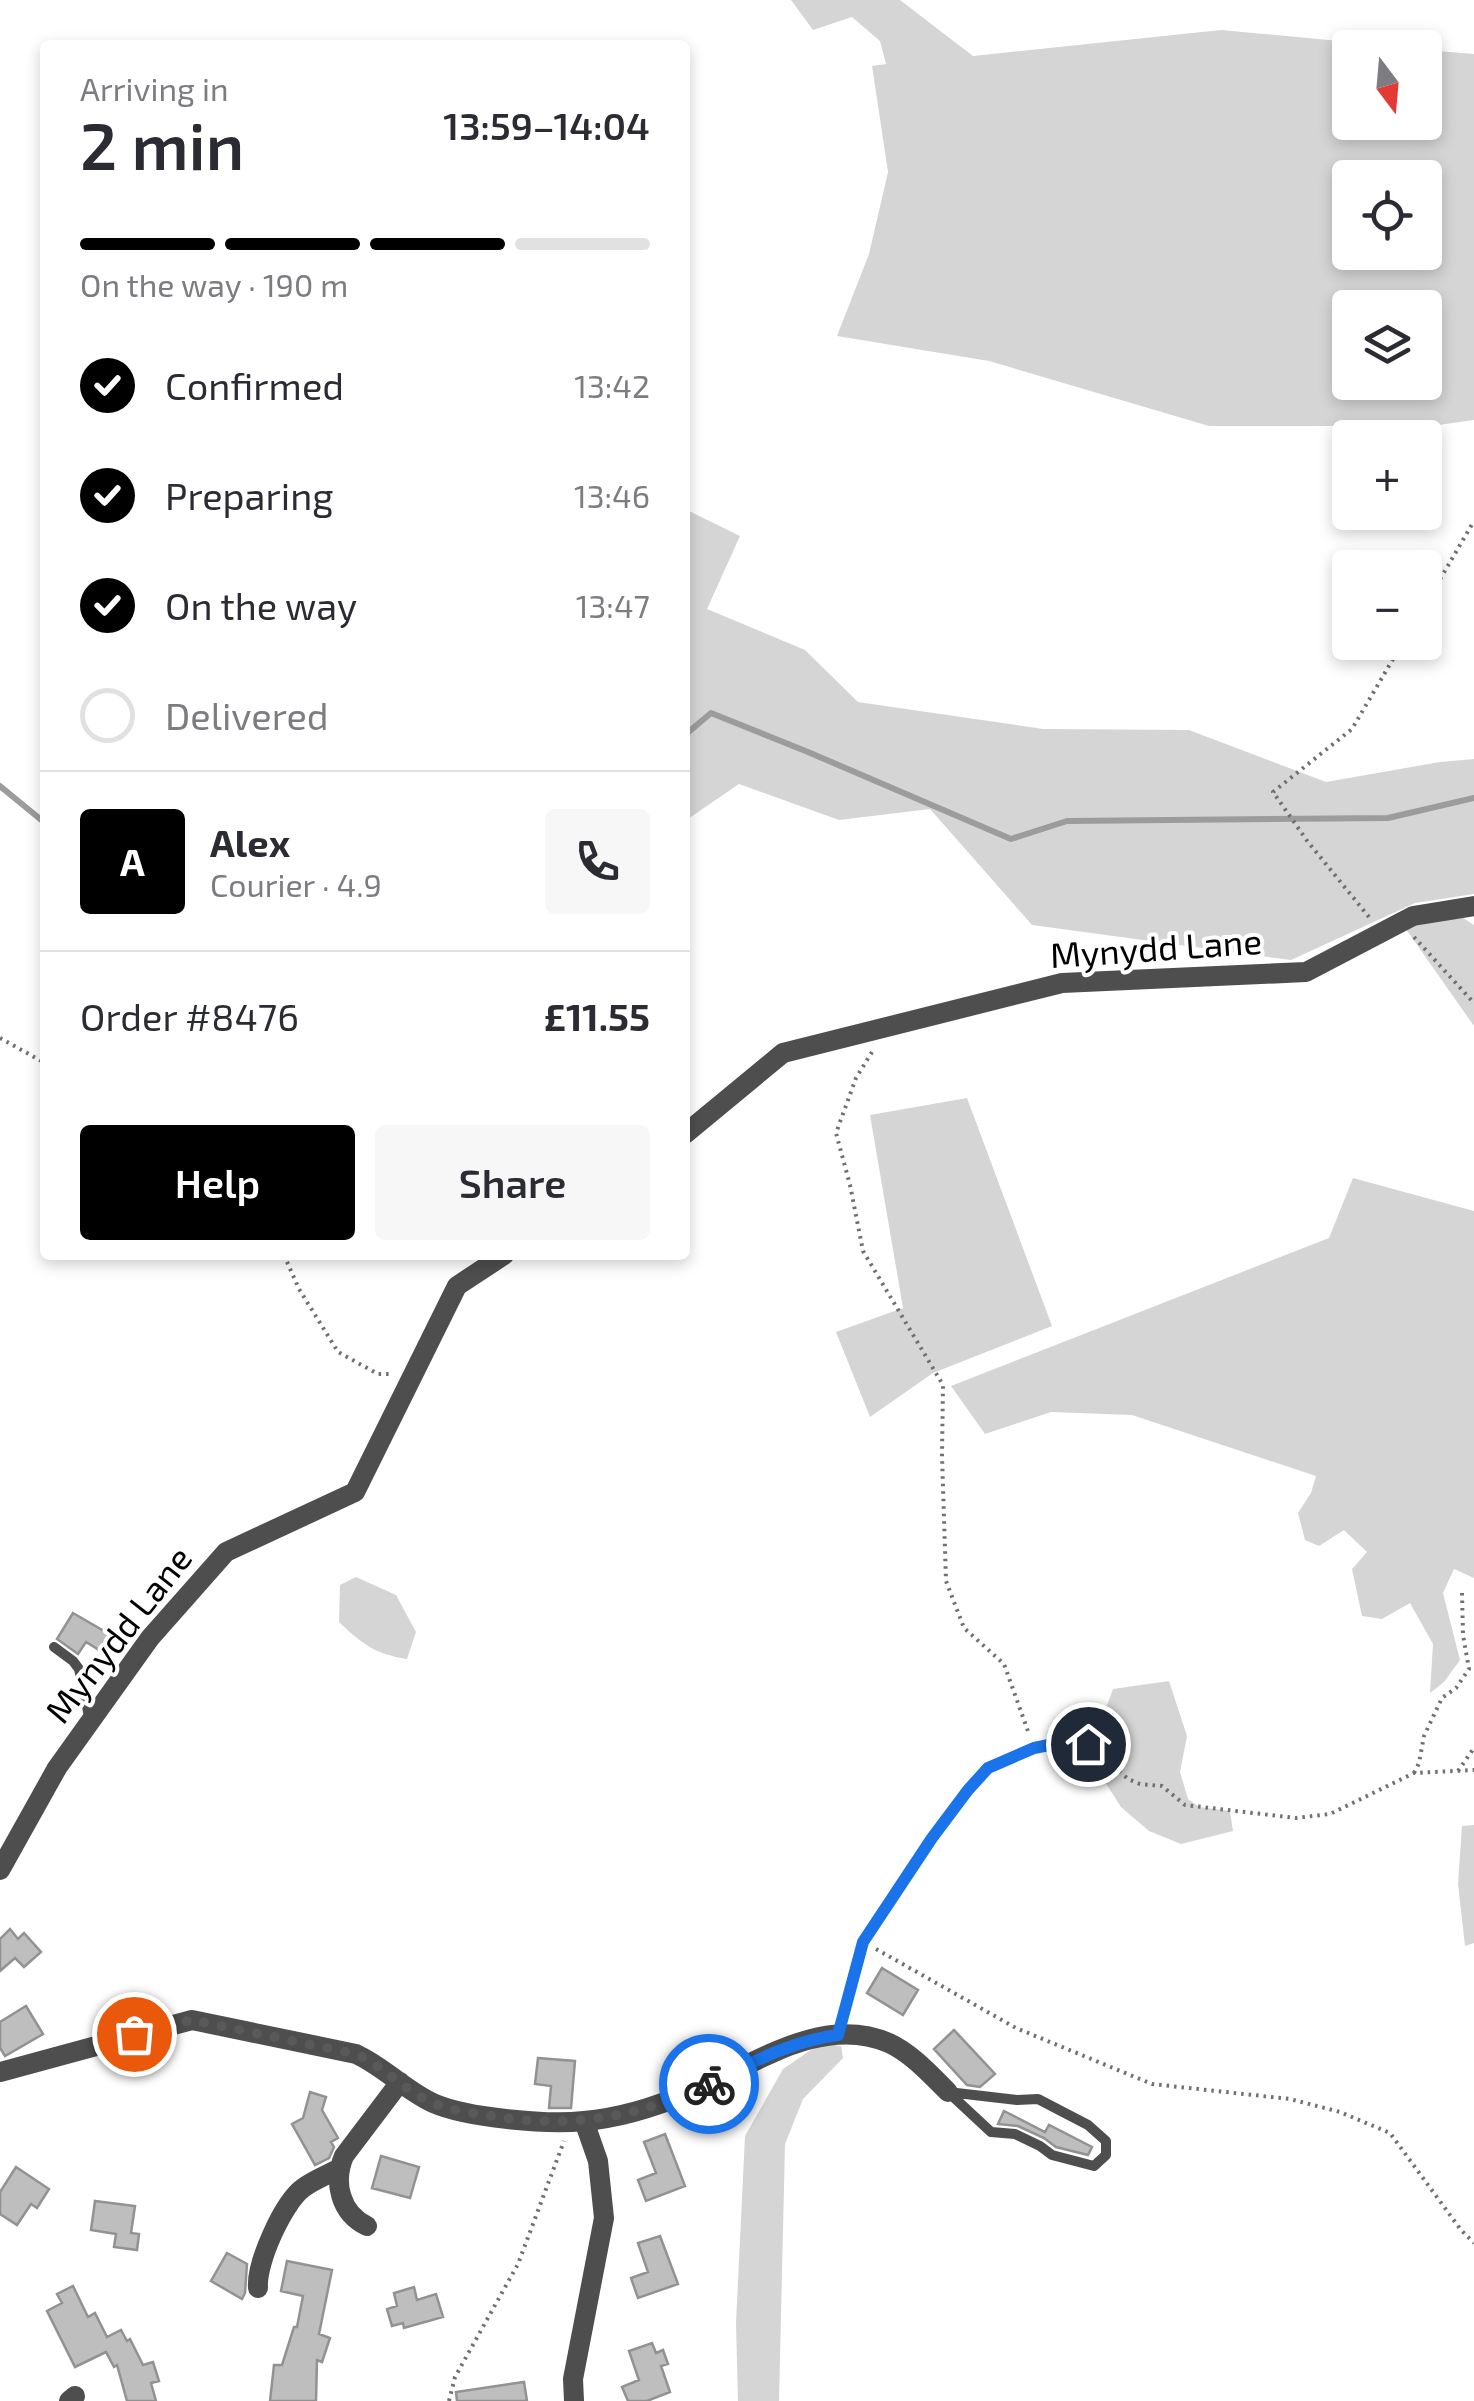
<!DOCTYPE html>
<meta charset="utf-8">
<style>
:root{--surface:#fff;--page:#f7f7f7;--text:#2b2b33;--muted:#7c7c81;--line:#e1e1e2;--accent:#000}
body{margin:0;font-family:"Exo 2",sans-serif;background:var(--page);color:var(--text);height:100vh;display:flex;flex-direction:column;font-size:38px;white-space:nowrap}
*{box-sizing:border-box;margin:0}
p{font-size:32px;color:var(--muted)}
.icon{flex:none;width:55px;height:55px;fill:none;stroke:currentColor;stroke-width:2;stroke-linecap:round;stroke-linejoin:round}
.map{position:relative;flex:1;overflow:hidden}
.side{position:absolute;left:40px;top:40px;width:650px;height:1220px;display:flex;flex-direction:column;background:var(--surface);border-radius:10px;box-shadow:0 5px 15px #0003}
.side>*{flex:none}
.needle{width:65px;rotate:164deg}
.tools{position:absolute;left:1332px;top:30px;display:grid;gap:20px}
.tools a{display:grid;place-items:center;width:110px;height:110px;border-radius:10px;background:var(--surface);box-shadow:0 5px 15px #0003;font-size:50px}
.pin{position:absolute;display:grid;place-items:center;width:85px;height:85px;color:#fff;margin:-42px;border:5px solid #fff;border-radius:50%;box-shadow:0 2px 10px #0007}
.courier{position:absolute;display:grid;place-items:center;width:100px;height:100px;margin:-50px;border:8px solid #1a73e8;border-radius:50%;background:#fff;color:#222;box-shadow:0 2px 12px #0007}
.summary em{font-style:normal;font-weight:600}
.summary div{display:flex;flex-direction:column-reverse}
.summary{display:flex;align-items:center;justify-content:space-between;height:170px;padding:0 40px}
h1{font-size:65px;font-weight:600;line-height:75px}
.bar{display:grid;grid-template-columns:repeat(4,1fr);gap:15px 10px;align-content:center;height:120px;padding:0 40px}
.bar i{height:12px;border-radius:8px;background:var(--line)}
.bar .selected{background:var(--accent)}
.bar p{grid-column:span 4}
.line{display:flex;align-items:center;gap:25px;padding:0 40px;border-top:2px solid var(--line)}
.line div{flex:1}
.round{display:grid;place-items:center;flex:none;width:105px;height:105px;border-radius:10px;background:var(--page)}
ol{padding:0 40px;list-style:none}
li{display:flex;align-items:center;gap:30px;height:110px}
li p{margin-inline-start:auto}
li .icon{padding:10px;border-radius:50%;background:var(--accent);color:#fff;stroke-width:4}
li:last-child{color:var(--muted)}
li i{width:55px;height:55px;border:5px solid var(--line);border-radius:50%}
.action{display:flex;gap:20px;margin-top:auto;padding:20px 40px}
.action a{flex:1;height:115px;border-radius:10px;background:var(--accent);color:#fff;font-size:40px;font-weight:600;line-height:115px;text-align:center}
.action a+a{background:var(--page);color:var(--text)}
.map>svg:first-child{display:block}
.green{fill:#d5d5d5;fill-rule:evenodd}
.lines{fill:none;stroke-linecap:round;stroke-linejoin:round}
.stream{stroke:#9c9c9c;stroke-width:6}
.building{fill:#bebebe;stroke:#929292;stroke-width:2.5}
.path{stroke:#707070;stroke-width:4;stroke-dasharray:2.5 5;stroke-linecap:butt}
.service{stroke:#4e4e4e;stroke-width:10}
.minor{stroke:#4e4e4e;stroke-width:20}
.done{stroke:#595959;stroke-width:10;stroke-dasharray:0 18}
.route{stroke:#1a73e8;stroke-width:12}
.labels{text-anchor:middle;stroke-width:8;stroke-linejoin:round;paint-order:stroke}
.street-label{font-size:35px;fill:#000;stroke:#fff}
</style>
<div class="map">
<svg width="1474" height="2401" viewBox="0 0 1474 2401">
<rect width="100%" height="100%" fill="#fff"/>
<path class="green" d="M 791,0 L 900,0 L 973,56 L 1221,30 L 1404,47 L 1350,48 L 1350,122 L 1425,122 L 1425,50 L 1474,54 L 1474,420 L 1431,426 L 1209,426 L 989,361 L 837,336 L 869,254 L 888,172 L 872,66 L 886,64 L 880,41 L 852,17 L 813,30 ZM 1350,178 L 1425,178 L 1425,252 L 1350,252 ZM 1350,308 L 1425,308 L 1425,382 L 1350,382 Z
M 685,509 L 740,536 L 707,609 L 805,650 L 858,702 L 1043,729 L 1189,730 L 1326,782 L 1440,762 L 1474,759 L 1474,894 L 1415,903 L 1291,960 L 1032,925 L 930,809 L 839,820 L 739,784 L 685,821 Z
M 1451,910 L 1474,925 L 1474,1026 L 1401,922 Z
M 967,1098 L 1052,1326 L 933,1373 L 870,1417 L 836,1332 L 903,1308 L 870,1115 Z
M 1353,1178 L 1474,1211 L 1474,1578 L 1454,1569 L 1443,1593 L 1460,1660 L 1444,1682 L 1430,1693 L 1433,1644 L 1410,1603 L 1382,1619 L 1362,1616 L 1352,1569 L 1367,1552 L 1344,1530 L 1319,1546 L 1305,1540 L 1298,1513 L 1311,1493 L 1316,1476 L 1132,1415 L 1051,1412 L 985,1434 L 951,1386 L 1329,1238 Z
M 356,1577 L 396,1595 L 416,1632 L 407,1659 C 375,1654 362,1644 339,1622 L 340,1585 Z
M 1169,1681 L 1187,1736 L 1180,1772 L 1188,1799 L 1199,1807 L 1230,1811 L 1233,1831 L 1181,1844 L 1149,1831 L 1121,1807 L 1103,1779 L 1097,1732 L 1113,1689 Z
M 1474,1825 L 1474,1943 L 1465,1946 L 1458,1884 L 1462,1826 Z
M 821,2043 L 841,2046 L 843,2058 L 803,2099 L 785,2144 L 779,2401 L 738,2401 L 736,2323 L 745,2136 L 783,2069 Z"/>
<g class="lines">
<path class="stream" d="M 685,735 L 711,713 L 808,752 L 1011,839 L 1067,821 L 1388,818 L 1474,798
M 0,786 L 45,823"/>
</g>
<path class="building" d="M 73,1613 L 109,1634 L 99,1650 L 86,1642 L 78,1654 L 57,1639 Z
M 10,1929 L 18,1939 L 24,1933 L 41,1952 L 24,1967 L 15,1958 L 0,1971 L 0,1939 Z
M 882,1968 L 918,1990 L 903,2015 L 867,1993 Z
M 26,2006 L 43,2034 L 5,2056 L 0,2048 L 0,2022 Z
M 954,2030 L 995,2074 L 980,2087 L 967,2085 L 934,2049 Z
M 538,2058 L 575,2061 L 571,2108 L 549,2108 L 551,2086 L 535,2084 Z
M 310,2092 L 326,2097 L 322,2110 L 338,2138 L 331,2142 L 334,2147 L 329,2158 L 315,2165 L 292,2124 L 303,2118 Z
M 1004,2111 L 1045,2132 L 1049,2125 L 1092,2147 L 1088,2155 L 1056,2147 L 1044,2138 L 1018,2126 L 998,2124 Z
M 665,2134 L 685,2186 L 646,2201 L 638,2180 L 656,2173 L 644,2142 Z
M 381,2156 L 419,2167 L 410,2198 L 372,2188 Z
M 16,2167 L 49,2189 L 37,2208 L 31,2204 L 17,2225 L 0,2214 L 0,2192 Z
M 95,2201 L 135,2206 L 131,2233 L 139,2234 L 137,2250 L 114,2247 L 116,2234 L 91,2230 Z
M 660,2236 L 678,2284 L 638,2298 L 631,2278 L 648,2272 L 638,2243 Z
M 227,2253 L 247,2264 L 245,2293 L 242,2299 L 211,2281 Z
M 287,2261 L 332,2270 L 319,2334 L 330,2338 L 322,2362 L 317,2360 L 316,2401 L 270,2401 L 274,2365 L 282,2365 L 294,2327 L 297,2327 L 303,2296 L 281,2291 Z
M 73,2286 L 88,2317 L 95,2313 L 107,2337 L 121,2330 L 127,2341 L 130,2339 L 143,2365 L 153,2362 L 159,2381 L 151,2383 L 156,2401 L 127,2401 L 117,2365 L 114,2367 L 106,2352 L 75,2367 L 47,2311 L 62,2303 L 57,2294 Z
M 414,2287 L 417,2300 L 436,2294 L 443,2317 L 404,2328 L 403,2323 L 392,2326 L 387,2309 L 397,2306 L 394,2293 Z
M 652,2343 L 656,2353 L 663,2350 L 668,2364 L 661,2366 L 670,2392 L 647,2401 L 628,2401 L 622,2387 L 639,2380 L 629,2351 Z
M 524,2382 L 527,2401 L 457,2401 L 456,2392 Z"/>
<g class="lines">
<path class="path" d="M 1425,605 L 1474,521
M 1369,917 L 1308,842 L 1273,792 L 1352,729 L 1403,642
M 1414,937 L 1474,1003
M 0,1038 L 45,1063
M 872,1052 L 856,1078 L 836,1133 L 850,1185 L 863,1251 L 943,1385 L 942,1455 L 946,1581 L 964,1628 L 1004,1664 L 1029,1734
M 284,1255 L 299,1289 L 338,1352 L 378,1374 L 391,1374
M 1094,1756 L 1104,1764 L 1115,1767 L 1128,1779 L 1140,1784 L 1162,1786 L 1185,1805 L 1296,1818 L 1330,1814 L 1414,1773 L 1474,1770
M 1458,1771 L 1474,1748
M 1414,1773 L 1419,1763 L 1424,1736 L 1442,1698 L 1456,1688 L 1469,1669 L 1463,1635 L 1462,1592
M 876,1949 L 1016,2028 L 1152,2084 L 1290,2099 L 1340,2112 L 1390,2133 L 1461,2230 L 1474,2243
M 449,2401 L 455,2377 L 518,2264 L 564,2141"/>
<path class="service" d="M 54,1647 L 73,1661 L 79,1669 L 90,1721
M 838,2034 L 863,1942 L 932,1838 L 968,1790 L 987,1768 L 1034,1748 L 1059,1743 L 1087,1744
M 948,2092 L 1017,2100 L 1038,2099 L 1088,2125 L 1106,2141 L 1106,2155 L 1094,2166 L 1052,2155 L 1040,2146 L 1015,2134 L 991,2132 Z"/>
<path class="minor" d="M 685,1134 L 783,1053 L 1062,983 L 1306,972 L 1413,916 L 1474,906
M 0,1870 L 57,1768 L 150,1638 L 226,1552 L 355,1492 L 457,1286 L 504,1255
M 0,2072 L 192,2020 L 356,2054 C 384,2067 405,2090 433,2103 C 467,2118 548,2125 584,2121 C 620,2118 655,2107 688,2093 C 750,2068 819,2013 889,2043 C 911,2053 931,2075 948,2092
M 367,2226 C 340,2213 333,2182 344,2156 L 400,2082
M 258,2288 C 256,2263 283,2203 303,2188 C 314,2180 327,2175 338,2169
M 69,2401 L 75,2396
M 574,2401 L 573,2379 L 604,2218 L 598,2161 L 584,2121"/>
</g>
<g class="lines">
<path class="done" d="M 134,2034 L 192,2020 L 356,2054 C 384,2067 405,2091 433,2103 C 449,2110 468,2112 486,2115 C 565,2129 636,2119 709,2084"/>
<path class="route" d="M 709,2084 C 751,2063 791,2041 838,2035 L 863,1942 L 932,1838 L 968,1790 L 988,1768 L 1034,1748 L 1059,1743 L 1088,1744"/>
</g>
<g class="labels">
<g class="street-label">
<text transform="translate(1156 949) rotate(-4)" y="12">Mynydd Lane</text>
<text transform="translate(119 1635) rotate(-52)" y="12">Mynydd Lane</text>
</g>
</g>
</svg>
<div class="tools">
<a><svg class="needle" viewBox="-14 -14 28 28"><path d="M0-13l5 13h-10z" fill="#e53935"/><path d="M0 13l5-13h-10z" fill="#7c7c81"/></svg></a>
<a><svg class="icon" aria-label="locate" viewBox="0 0 24 24"><circle cx="12" cy="12" r="6"/><path d="M12 2v4M12 18v4M2 12h4M18 12h4"/></svg></a>
<a><svg class="icon" aria-label="layers" viewBox="0 0 24 24"><path d="M12 4l9 5-9 5-9-5zM3 14l9 5 9-5"/></svg></a>
<a>+</a>
<a>−</a>
</div>
<div class="pin" style="left:134px;top:2034px;background:#ea580c"><svg class="icon" aria-label="bag" viewBox="0 0 24 24"><path d="M5 8h14l-1 12H6zM9 8a3 3 0 0 1 6 0"/></svg></div>
<div class="pin" style="left:1088px;top:1744px;background:#1f2937"><svg class="icon" aria-label="home" viewBox="0 0 24 24"><path d="M3 11l9-7 9 7M6 9v11h12V9"/></svg></div>
<div class="courier" style="left:709px;top:2084px"><svg class="icon" aria-label="bike" viewBox="0 0 24 24"><circle cx="6" cy="16" r="4"/><circle cx="18" cy="16" r="4"/><path d="M6 16l4-8h5l3 8M10 8l3 8H6M13 5h3"/></svg></div>
<section class="side">
<div class="summary"><div><h1>2 min</h1><p>Arriving in</p></div><em>13:59–14:04</em></div>
<div class="bar"><i class="selected"></i><i class="selected"></i><i class="selected"></i><i></i><p>On the way · 190 m</p></div>
<ol>
<li><svg class="icon" aria-label="check" viewBox="0 0 24 24"><path d="M5 12l5 5 9-10"/></svg>Confirmed<p>13:42</p></li>
<li><svg class="icon" aria-label="check" viewBox="0 0 24 24"><path d="M5 12l5 5 9-10"/></svg>Preparing<p>13:46</p></li>
<li><svg class="icon" aria-label="check" viewBox="0 0 24 24"><path d="M5 12l5 5 9-10"/></svg>On the way<p>13:47</p></li>
<li><i></i>Delivered</li>
</ol>
<div class="line" style="height:180px"><b class="round" style="background:var(--accent);color:#fff">A</b><div><b>Alex</b><p>Courier · 4.9</p></div><a class="round"><svg class="icon" aria-label="phone" viewBox="0 0 24 24"><path d="M5 4h4l2 5-3 2q2 4 5 5l2-3 5 2v4C11 20 4 13 5 4z"/></svg></a></div>
<div class="line" style="height:130px"><div>Order #8476</div><b>£11.55</b></div>
<div class="action"><a>Help</a><a>Share</a></div>
</section>
</div>
